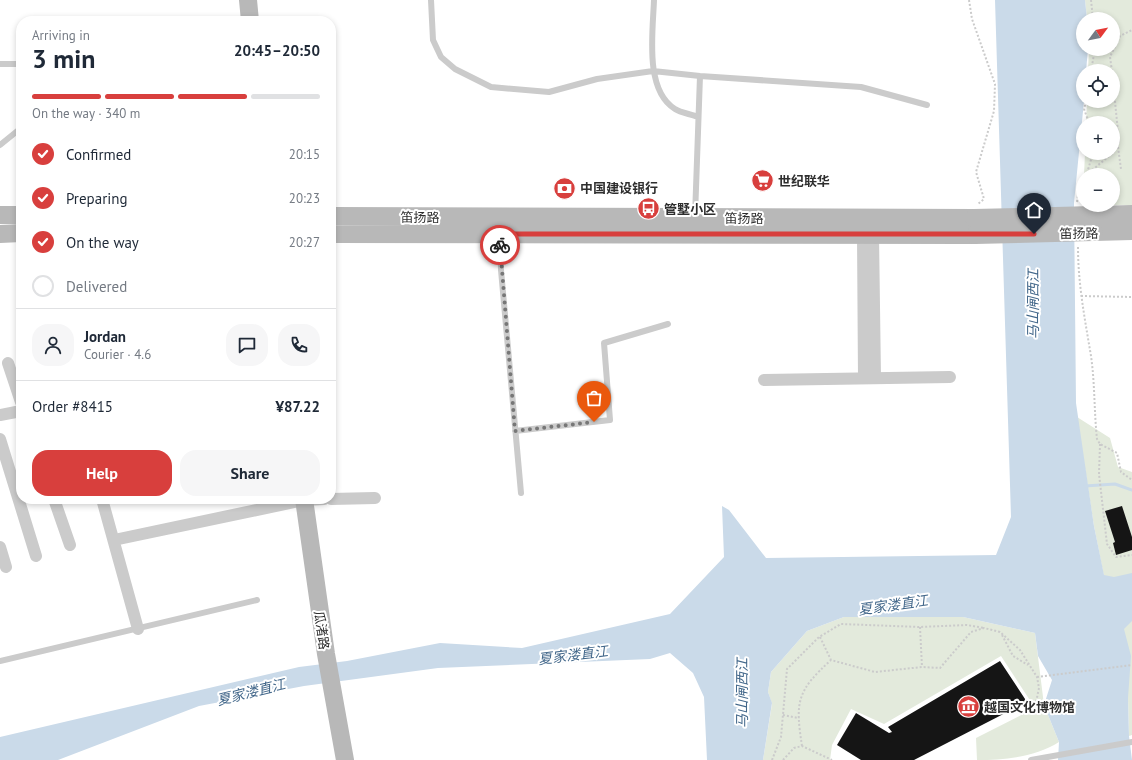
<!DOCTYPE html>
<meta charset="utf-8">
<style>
:root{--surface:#fff;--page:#f6f6f7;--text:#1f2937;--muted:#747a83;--line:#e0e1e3;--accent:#d83f3d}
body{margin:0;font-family:"PT Sans","Noto Sans SC",sans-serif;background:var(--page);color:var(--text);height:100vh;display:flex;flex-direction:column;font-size:15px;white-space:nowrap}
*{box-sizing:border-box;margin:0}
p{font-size:13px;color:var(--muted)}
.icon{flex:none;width:22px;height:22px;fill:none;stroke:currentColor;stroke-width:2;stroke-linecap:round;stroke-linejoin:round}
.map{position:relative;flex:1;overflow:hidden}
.panel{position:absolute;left:16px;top:16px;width:320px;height:488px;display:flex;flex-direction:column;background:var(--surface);border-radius:16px;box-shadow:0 2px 6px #0003}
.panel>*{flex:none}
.needle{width:26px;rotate:58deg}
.tools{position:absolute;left:1076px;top:12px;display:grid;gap:8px}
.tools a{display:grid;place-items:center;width:44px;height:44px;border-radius:50%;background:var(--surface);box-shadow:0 2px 6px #0003;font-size:20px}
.pin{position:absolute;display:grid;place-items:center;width:34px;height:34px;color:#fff;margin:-41px -17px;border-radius:50% 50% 50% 0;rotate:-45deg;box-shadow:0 0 4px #0007}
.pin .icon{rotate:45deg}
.courier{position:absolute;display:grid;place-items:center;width:40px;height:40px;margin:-20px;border:3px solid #d83f3d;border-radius:50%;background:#fff;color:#222;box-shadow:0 1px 5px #0007}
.head em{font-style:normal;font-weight:600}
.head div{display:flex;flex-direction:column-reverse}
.head{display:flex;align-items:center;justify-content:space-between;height:68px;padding:0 16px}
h1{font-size:26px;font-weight:600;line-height:30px}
.bar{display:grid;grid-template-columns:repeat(4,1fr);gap:6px 4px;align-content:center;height:48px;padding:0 16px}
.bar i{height:5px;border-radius:3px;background:var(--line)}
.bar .on{background:var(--accent)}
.bar p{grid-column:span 4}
.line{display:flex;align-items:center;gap:10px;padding:0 16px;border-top:1px solid var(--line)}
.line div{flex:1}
.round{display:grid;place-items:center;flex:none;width:42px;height:42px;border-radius:16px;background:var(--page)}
ol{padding:0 16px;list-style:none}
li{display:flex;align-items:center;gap:12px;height:44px}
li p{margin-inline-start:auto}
li .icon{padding:4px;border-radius:50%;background:var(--accent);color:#fff;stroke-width:4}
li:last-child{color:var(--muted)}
li i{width:22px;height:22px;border:2px solid var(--line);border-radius:50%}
.button{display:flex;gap:8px;margin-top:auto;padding:8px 16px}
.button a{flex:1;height:46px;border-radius:16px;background:var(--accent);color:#fff;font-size:16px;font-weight:600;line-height:46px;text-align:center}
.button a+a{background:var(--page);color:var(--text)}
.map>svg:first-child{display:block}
.green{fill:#e3eadc}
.water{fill:#cadae9}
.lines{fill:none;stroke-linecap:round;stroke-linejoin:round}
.stream{stroke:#cadae9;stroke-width:3}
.building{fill:#151515}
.path{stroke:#cbcbcb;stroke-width:2;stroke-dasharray:2 2;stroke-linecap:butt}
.lane{stroke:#cbcbcb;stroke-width:6}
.street{stroke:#cbcbcb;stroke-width:12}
.secondary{stroke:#b8b8b8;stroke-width:18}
.secondary-bridge{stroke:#b8b8b8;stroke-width:18}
.done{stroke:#777;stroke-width:4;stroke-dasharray:0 7.2}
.route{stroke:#d83f3d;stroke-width:5}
.labels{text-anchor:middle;stroke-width:4;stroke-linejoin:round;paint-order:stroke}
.poi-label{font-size:13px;font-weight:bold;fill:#2e2e2e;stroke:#fff;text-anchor:start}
.street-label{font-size:13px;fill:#2e2e2e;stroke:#fff}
.water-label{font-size:14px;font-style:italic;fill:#42678a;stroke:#fff}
</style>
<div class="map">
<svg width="1132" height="760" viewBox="0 0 1132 760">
<rect width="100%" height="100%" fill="#fff"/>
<path class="green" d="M 1085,0 L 1132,0 L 1132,205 L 1113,205 L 1113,175 L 1084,175 L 1085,153 L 1113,153 L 1113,123 L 1086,123 L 1087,101 L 1113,101 L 1113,71 L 1088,71 L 1089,49 L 1113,49 L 1113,19 L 1087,19 Z
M 1077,417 L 1110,438 L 1118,467 L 1132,472 L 1132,735 L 1129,736 L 1128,698 L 1094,526 Z
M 844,617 L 963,617 L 1035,633 L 1044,705 L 1059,742 C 1035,757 1005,760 977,760 L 976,738 L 1035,708 L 1001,656 L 884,724 L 851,709 L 832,745 L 830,760 L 763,760 L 772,704 L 768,692 L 771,672 L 807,631 Z"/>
<path class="water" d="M 995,0 L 1085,0 L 1087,19 L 1083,19 L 1083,49 L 1088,49 L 1086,71 L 1083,71 L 1084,101 L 1074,203 L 1076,403 L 1094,526 L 1104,575 L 1114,577 L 1132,573 L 1132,621 L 1124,629 L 1131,656 L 1128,698 L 1129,736 L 1132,760 L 1058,760 L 1059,742 L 1044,705 L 1052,680 L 1038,656 L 1035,633 L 963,617 L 844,617 L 807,631 L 771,672 L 768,692 L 772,703 L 763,760 L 707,760 L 704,697 L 693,673 L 670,653 L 650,659 L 438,668 L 304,686 L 199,706 L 58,760 L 0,760 L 0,737 L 299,667 L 347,661 L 440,643 L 522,648 L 670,614 L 724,557 L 722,506 L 729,510 L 766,558 L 996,555 L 1011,517 Z"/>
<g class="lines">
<path class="stream" d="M 1085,486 L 1115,484 L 1132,490"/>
</g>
<path class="building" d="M 1122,506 L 1132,537 L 1132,550 L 1116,555 L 1113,543 L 1115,542 L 1105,511 Z
M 1000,661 L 1027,702 L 914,760 L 861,760 L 837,745 L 856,713 L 889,733 L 892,732 L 888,727 Z"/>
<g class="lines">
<path class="path" d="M 969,0 L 972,19 L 995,84 L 994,111 L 976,172 L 984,199 L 978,204
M 1091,0 L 1093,19
M 1091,71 L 1095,49
M 1112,71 L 1110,57 L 1120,36 L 1132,30
M 1113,81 L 1119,142 L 1113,153
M 1086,101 L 1084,109 L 1089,123
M 1118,147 L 1121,169
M 1087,173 L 1093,153
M 1086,175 L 1113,153
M 1077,202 L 1080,183 L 1083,179
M 1078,247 C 1078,284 1085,320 1091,356 C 1095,384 1094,411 1097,439 L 1100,444 L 1117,453 L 1121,472 L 1132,480
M 1081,296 L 1132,297
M 1100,444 L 1099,474 L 1107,544 L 1116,557 L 1132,555
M 920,627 L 922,667
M 1002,635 L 1013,656 L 1028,665
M 820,637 L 831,660 L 875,672 L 922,667 L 940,668 L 971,632 L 984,628 L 1000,632 L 1020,650 L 1037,677 L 1039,688 L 1035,707
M 1037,677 L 1132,665
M 783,715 L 798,718
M 802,746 C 795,701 797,691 831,660
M 772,760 L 781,737 L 787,669 L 819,637 L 841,624 L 920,627 L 967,625 L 984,628
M 783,760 L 794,748 L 802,746 L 832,760"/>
<path class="lane" d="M 431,0 L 433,40 L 441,57 L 455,69 L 491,87 L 549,92 L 597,79 L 653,71 L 700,76 L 861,87 L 927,105
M 654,0 C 653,31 644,90 675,109 C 681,113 691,114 698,117
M 0,64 L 21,64
M 0,145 L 21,128
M 695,216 L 700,76
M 500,236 L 501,270 L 521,493
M 515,431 L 610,420 L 604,343 L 668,324
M 0,661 L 257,600
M 1031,760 L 1132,742"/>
<path class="street" d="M 863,235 L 864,378
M 873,235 L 875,377
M 8,363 L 21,402
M 764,380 L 950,377
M 0,415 L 21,411
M 0,439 L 36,556
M 54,499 L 70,545
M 102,499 L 138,629
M 331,499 L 375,498
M 114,540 L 304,500 L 324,499
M 0,547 L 6,567"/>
<path class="secondary" d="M 248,0 L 250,21
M 0,215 L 21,215
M 1094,215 L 1132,214
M 331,216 L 974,218
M 1094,232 L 1132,231
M 0,234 L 21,233
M 331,234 L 975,235
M 304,499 L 326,654 L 345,760"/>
<path class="secondary-bridge" d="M 974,218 L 1094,215
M 975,235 L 1094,232"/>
</g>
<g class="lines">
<path class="done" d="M 500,245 L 515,431 L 594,422"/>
<path class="route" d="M 500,245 L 500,234 L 1034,234"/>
</g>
<defs>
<symbol id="supermarket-disc" viewBox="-11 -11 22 22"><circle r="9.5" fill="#d83f3d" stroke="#fff"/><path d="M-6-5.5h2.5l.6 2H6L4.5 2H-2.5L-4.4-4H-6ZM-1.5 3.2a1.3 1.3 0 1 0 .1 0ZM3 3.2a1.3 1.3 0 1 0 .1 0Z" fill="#fff"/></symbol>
<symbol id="bank-disc" viewBox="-11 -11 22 22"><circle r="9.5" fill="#d83f3d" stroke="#fff"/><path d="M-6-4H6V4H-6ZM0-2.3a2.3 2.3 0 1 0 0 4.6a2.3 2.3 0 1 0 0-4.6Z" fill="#fff"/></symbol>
<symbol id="bus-disc" viewBox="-11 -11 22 22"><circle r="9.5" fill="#d83f3d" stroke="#fff"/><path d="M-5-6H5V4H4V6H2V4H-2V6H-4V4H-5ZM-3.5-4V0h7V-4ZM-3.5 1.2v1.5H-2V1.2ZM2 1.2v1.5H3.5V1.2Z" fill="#fff"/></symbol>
<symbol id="museum-disc" viewBox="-11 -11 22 22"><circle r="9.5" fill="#d83f3d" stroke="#fff"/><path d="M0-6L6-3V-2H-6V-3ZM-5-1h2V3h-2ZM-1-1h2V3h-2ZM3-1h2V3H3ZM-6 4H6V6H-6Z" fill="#fff"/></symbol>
</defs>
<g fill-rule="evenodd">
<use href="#supermarket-disc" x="750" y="168" width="25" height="25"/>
<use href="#bank-disc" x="552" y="176" width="25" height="25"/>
<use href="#bus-disc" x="636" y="196" width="25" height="25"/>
<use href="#museum-disc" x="956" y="694" width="25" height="25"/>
</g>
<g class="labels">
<g class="poi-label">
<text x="778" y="186">世纪联华</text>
<text x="580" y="193">中国建设银行</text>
<text x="664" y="214">管墅小区</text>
<text x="984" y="712">越国文化博物馆</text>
</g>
<g class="street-label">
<text x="420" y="222">笛扬路</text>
<text x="744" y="223">笛扬路</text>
<text transform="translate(1079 233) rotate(-1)" y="5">笛扬路</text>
<text transform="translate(322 630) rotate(82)" y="5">瓜渚路</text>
</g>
<g class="water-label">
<text transform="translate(1033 304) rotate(-90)" y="5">马山闸西江</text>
<text transform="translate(893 605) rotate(-8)" y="5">夏家溇直江</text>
<text transform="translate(573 655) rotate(-7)" y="5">夏家溇直江</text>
<text transform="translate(251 692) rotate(-14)" y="5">夏家溇直江</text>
<text transform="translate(742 693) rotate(-90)" y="5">马山闸西江</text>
</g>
</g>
</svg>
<div class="tools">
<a><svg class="needle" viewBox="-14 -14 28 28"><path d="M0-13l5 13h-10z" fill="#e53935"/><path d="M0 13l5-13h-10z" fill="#747a83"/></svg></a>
<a><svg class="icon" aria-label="locate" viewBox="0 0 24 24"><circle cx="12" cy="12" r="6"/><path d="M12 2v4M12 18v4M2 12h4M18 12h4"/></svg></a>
<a>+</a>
<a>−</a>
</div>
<div class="pin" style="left:594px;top:422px;background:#ea580c"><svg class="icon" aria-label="bag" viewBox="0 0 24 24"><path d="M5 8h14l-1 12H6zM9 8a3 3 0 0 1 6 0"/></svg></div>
<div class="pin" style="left:1034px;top:234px;background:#1f2937"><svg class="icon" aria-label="home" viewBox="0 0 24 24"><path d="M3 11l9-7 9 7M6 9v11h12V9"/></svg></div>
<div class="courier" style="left:500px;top:245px"><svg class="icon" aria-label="bike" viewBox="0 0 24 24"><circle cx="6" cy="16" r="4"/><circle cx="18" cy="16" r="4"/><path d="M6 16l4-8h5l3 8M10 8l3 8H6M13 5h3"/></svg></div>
<section class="panel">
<div class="head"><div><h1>3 min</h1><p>Arriving in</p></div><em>20:45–20:50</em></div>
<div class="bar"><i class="on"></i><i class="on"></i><i class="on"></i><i></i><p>On the way · 340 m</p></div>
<ol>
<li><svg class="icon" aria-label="check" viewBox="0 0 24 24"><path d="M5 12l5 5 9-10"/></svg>Confirmed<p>20:15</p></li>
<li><svg class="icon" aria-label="check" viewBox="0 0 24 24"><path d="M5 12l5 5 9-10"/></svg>Preparing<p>20:23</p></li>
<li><svg class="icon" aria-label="check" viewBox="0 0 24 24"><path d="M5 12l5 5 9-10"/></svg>On the way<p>20:27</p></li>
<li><i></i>Delivered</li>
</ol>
<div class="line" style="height:72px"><a class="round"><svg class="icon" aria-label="person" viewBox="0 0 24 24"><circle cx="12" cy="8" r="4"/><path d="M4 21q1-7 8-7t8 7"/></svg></a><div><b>Jordan</b><p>Courier · 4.6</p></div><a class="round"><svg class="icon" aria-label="chat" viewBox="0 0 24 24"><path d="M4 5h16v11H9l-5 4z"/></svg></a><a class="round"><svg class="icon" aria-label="phone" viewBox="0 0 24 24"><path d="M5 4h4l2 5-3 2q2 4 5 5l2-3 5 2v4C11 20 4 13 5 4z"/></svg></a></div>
<div class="line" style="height:52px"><div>Order #8415</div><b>¥87.22</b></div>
<div class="button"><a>Help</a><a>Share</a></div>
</section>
</div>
